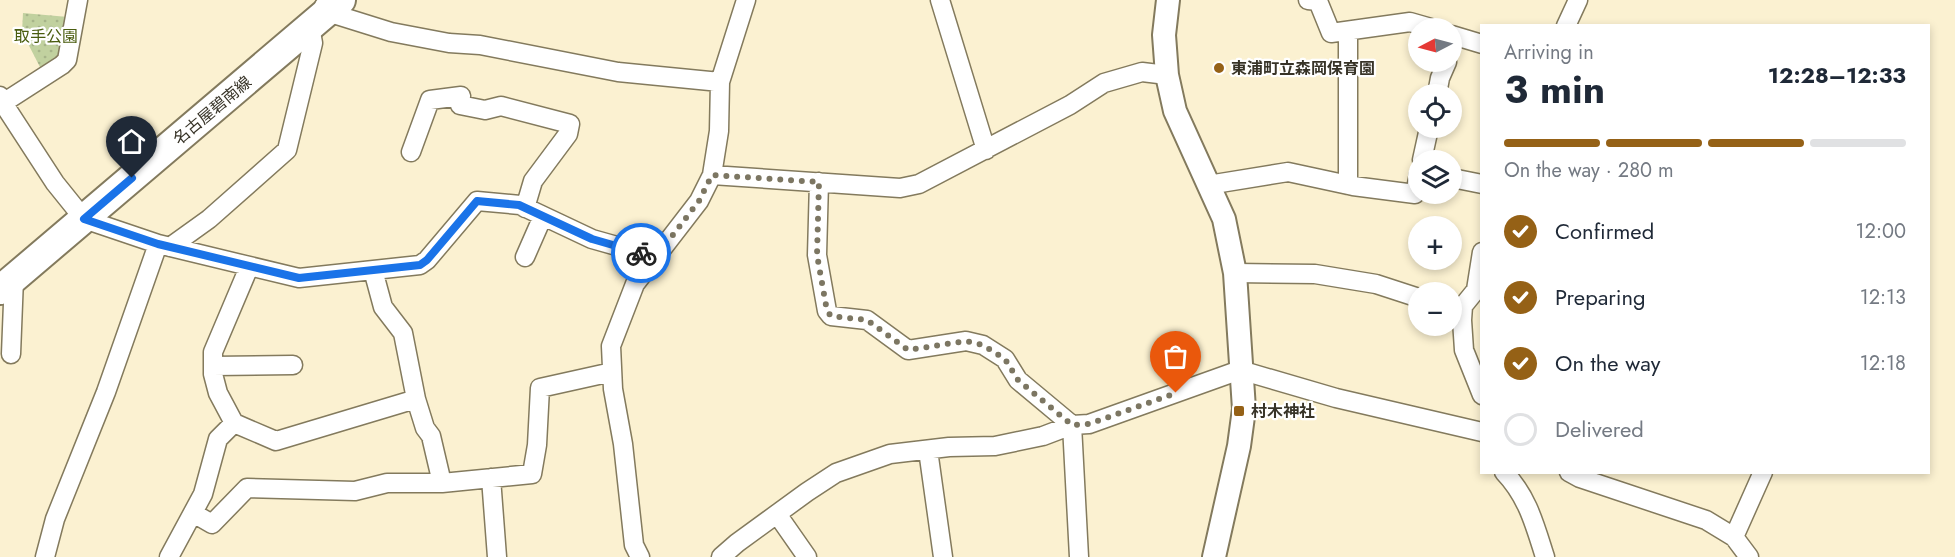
<!DOCTYPE html>
<meta charset="utf-8">
<style>
:root{--surface:#fff;--page:#f6f6f7;--text:#1f2937;--muted:#747a83;--line:#e0e1e3;--accent:#956116}
body{margin:0;font-family:Jost,"Noto Sans JP",sans-serif;background:var(--page);color:var(--text);height:100vh;display:flex;flex-direction:column;font-size:22px;white-space:nowrap}
*{box-sizing:border-box;margin:0}
p{font-size:20px;color:var(--muted)}
.icon{flex:none;width:33px;height:33px;fill:none;stroke:currentColor;stroke-width:2;stroke-linecap:round;stroke-linejoin:round}
.map{position:relative;flex:1;overflow:hidden}
.side{position:absolute;left:1480px;top:24px;width:450px;height:450px;display:flex;flex-direction:column;background:var(--surface);border-radius:0px;box-shadow:0 3px 9px #0003}
.side>*{flex:none}
.needle{width:39px;rotate:264deg}
.fabs{position:absolute;left:1408px;top:18px;display:grid;gap:12px}
.fabs a{display:grid;place-items:center;width:54px;height:54px;border-radius:50%;background:var(--surface);box-shadow:0 3px 9px #0003;font-size:30px}
.pin{position:absolute;display:grid;place-items:center;width:51px;height:51px;color:#fff;margin:-62px -26px;border-radius:50% 50% 50% 0;rotate:-45deg;box-shadow:0 0 6px #0007}
.pin .icon{rotate:45deg}
.courier{position:absolute;display:grid;place-items:center;width:60px;height:60px;margin:-30px;border:4px solid #1a73e8;border-radius:50%;background:#fff;color:#222;box-shadow:0 2px 8px #0007}
.headline em{font-style:normal;font-weight:700}
.headline div{display:flex;flex-direction:column-reverse}
.headline{display:flex;align-items:center;justify-content:space-between;height:102px;padding:0 24px}
h1{font-size:39px;font-weight:700;line-height:45px}
.bar{display:grid;grid-template-columns:repeat(4,1fr);gap:9px 6px;align-content:center;height:72px;padding:0 24px}
.bar i{height:8px;border-radius:4px;background:var(--line)}
.bar .on{background:var(--accent)}
.bar p{grid-column:span 4}
ol{padding:0 24px;list-style:none}
li{display:flex;align-items:center;gap:18px;height:66px}
li p{margin-inline-start:auto}
li .icon{padding:6px;border-radius:50%;background:var(--accent);color:#fff;stroke-width:4}
li:last-child{color:var(--muted)}
li i{width:33px;height:33px;border:3px solid var(--line);border-radius:50%}
.map>svg:first-child{display:block}
.park{fill:url(#park-dots)}
.lines{fill:none;stroke-linecap:round;stroke-linejoin:round}
.minor-casing{stroke:#837a5d;stroke-width:21}
.tertiary-casing{stroke:#837a5d;stroke-width:26}
.primary-casing{stroke:#837a5d;stroke-width:32}
.minor{stroke:#fff;stroke-width:18}
.tertiary{stroke:#fff;stroke-width:22}
.primary{stroke:#fff;stroke-width:28}
.done{stroke:#7c7662;stroke-width:6;stroke-dasharray:0 10.8}
.route{stroke:#1a73e8;stroke-width:8}
.poi-dot{fill:#956116;stroke:#fff;stroke-width:2}
.labels{text-anchor:middle;stroke-width:4.5;stroke-linejoin:round;paint-order:stroke}
.park-label{font-size:16px;fill:#4a5d0f;stroke:#fff}
.poi-label{font-size:16px;font-weight:bold;fill:#373327;stroke:#fff;text-anchor:start}
.street-label{font-size:16px;fill:#373327;stroke:#fff}
</style>
<div class="map">
<svg width="1955" height="557" viewBox="0 0 1955 557">
<defs>
<pattern id="park-dots" width="8" height="8" patternUnits="userSpaceOnUse" patternTransform="scale(1.5)"><rect width="8" height="8" fill="#c1d19f"/><path d="M2 2h.1M6 6h.1" fill="none" stroke="#a6b489" stroke-width="1.8" stroke-linecap="round"/></pattern>
</defs>
<rect width="100%" height="100%" fill="#fbf1d1"/>
<path class="park" d="M 23,13 L 68,17 L 63,53 L 41,69 L 22,32 Z"/>
<g class="lines">
<defs>
<path id="minor" d="M 940,0 L 986,150
M 1308,0 L 1318,1 L 1331,33 L 1410,22 L 1431,28
M 324,6 L 327,12 L 391,32 L 449,43 L 480,45 L 618,72 L 720,82
M 1566,26 L 1578,0
M 1348,31 L 1348,185
M 1452,35 L 1482,44
M 1437,94 L 1440,78 L 1447,62
M 0,96 L 3,103 L 55,183 L 84,219 L 158,244 L 299,278 L 420,265 L 427,260 L 477,201 L 520,205 L 592,239 L 656,257
M 3,103 L 62,65 L 67,60 L 78,0
M 411,152 L 430,100 L 461,96 L 460,105 L 485,110 L 501,106 L 570,124 L 568,134 L 533,181 L 525,208
M 1422,160 L 1429,128
M 712,175 L 900,188 L 919,184 L 1070,105 L 1104,83 L 1142,72 L 1167,75
M 1452,178 L 1482,184
M 819,182 L 817,255 L 827,311 L 831,316 L 867,320 L 908,350 L 966,341 L 983,345 L 1005,359 L 1018,380 L 1072,425 L 1079,557
M 1208,185 L 1288,172 L 1353,186 L 1415,194 L 1419,174
M 170,247 L 209,219 L 287,150 L 313,43 L 310,27
M 1482,252 L 1476,290 L 1463,306 L 1462,320 L 1464,350 L 1482,395
M 525,257 L 543,216
M 249,267 L 213,352 L 213,374 L 218,393 L 234,423 L 276,441 L 416,399
M 373,270 L 383,307 L 403,333 L 416,399 L 425,428 L 431,436 L 442,483
M 1235,273 L 1315,274 L 1376,284 L 1419,298
M 11,354 L 14,278
M 213,366 L 293,365
M 928,450 L 943,557
M 1504,472 C 1528,497 1535,526 1545,557
M 1569,472 L 1580,478 L 1706,520 L 1734,537 L 1749,557
M 491,478 L 497,557
M 193,513 L 212,524 L 247,488 L 355,491 L 387,483 L 442,483 L 532,474 L 537,445 L 540,388 L 612,372
M 777,514 L 807,557
M 1734,537 L 1763,472
M 45,557 L 55,519 L 106,392 L 158,244
M 169,557 L 203,494 L 218,439 L 234,423
M 640,557 L 634,545 L 623,444 L 613,389 L 611,346 L 635,284 L 699,201 L 712,175 L 719,131 L 720,82 L 746,0
M 721,557 L 737,543 L 807,492 L 836,473 L 890,454 L 949,447 L 995,446 L 1043,436 L 1072,425 L 1089,424 L 1240,370 L 1336,398 L 1482,432"/>
<path id="tertiary" d="M 1168,0 L 1164,35 L 1167,75 L 1175,111 L 1224,219 L 1235,273 L 1244,409 L 1239,446 L 1214,557"/>
<path id="primary" d="M 0,290 L 341,0"/>
</defs>
<use href="#minor" class="minor-casing"/>
<use href="#tertiary" class="tertiary-casing"/>
<use href="#primary" class="primary-casing"/>
<use href="#minor" class="minor"/>
<use href="#tertiary" class="tertiary"/>
<use href="#primary" class="primary"/>
</g>
<g class="lines">
<path class="done" d="M 641,253 L 656,257 L 699,201 L 712,175 L 819,182 L 817,255 L 827,311 L 831,316 L 867,320 L 908,350 L 966,341 L 983,345 L 1005,359 L 1018,380 L 1072,425 L 1089,424 L 1176,393"/>
<path class="route" d="M 132,178 L 84,219 L 158,244 L 299,278 L 420,265 L 427,260 L 477,201 L 519,205 L 592,239 L 641,253"/>
</g>
<g class="poi-dot">
<circle cx="1219" cy="68" r="6"/>
<rect x="1233" y="405" width="12" height="12" rx="3"/>
</g>
<g class="labels">
<g class="park-label">
<text x="46" y="42">取手公園</text>
</g>
<g class="poi-label">
<text x="1231" y="74">東浦町立森岡保育園</text>
<text x="1251" y="417">村木神社</text>
</g>
<g class="street-label">
<text transform="translate(212 110) rotate(-40)" y="6">名古屋碧南線</text>
</g>
</g>
</svg>
<div class="fabs">
<a><svg class="needle" viewBox="-14 -14 28 28"><path d="M0-13l5 13h-10z" fill="#e53935"/><path d="M0 13l5-13h-10z" fill="#747a83"/></svg></a>
<a><svg class="icon" aria-label="locate" viewBox="0 0 24 24"><circle cx="12" cy="12" r="6"/><path d="M12 2v4M12 18v4M2 12h4M18 12h4"/></svg></a>
<a><svg class="icon" aria-label="layers" viewBox="0 0 24 24"><path d="M12 4l9 5-9 5-9-5zM3 14l9 5 9-5"/></svg></a>
<a>+</a>
<a>−</a>
</div>
<div class="pin" style="left:1176px;top:393px;background:#ea580c"><svg class="icon" aria-label="bag" viewBox="0 0 24 24"><path d="M5 8h14l-1 12H6zM9 8a3 3 0 0 1 6 0"/></svg></div>
<div class="pin" style="left:132px;top:178px;background:#1f2937"><svg class="icon" aria-label="home" viewBox="0 0 24 24"><path d="M3 11l9-7 9 7M6 9v11h12V9"/></svg></div>
<div class="courier" style="left:641px;top:253px"><svg class="icon" aria-label="bike" viewBox="0 0 24 24"><circle cx="6" cy="16" r="4"/><circle cx="18" cy="16" r="4"/><path d="M6 16l4-8h5l3 8M10 8l3 8H6M13 5h3"/></svg></div>
<section class="side">
<div class="headline"><div><h1>3 min</h1><p>Arriving in</p></div><em>12:28–12:33</em></div>
<div class="bar"><i class="on"></i><i class="on"></i><i class="on"></i><i></i><p>On the way · 280 m</p></div>
<ol>
<li><svg class="icon" aria-label="check" viewBox="0 0 24 24"><path d="M5 12l5 5 9-10"/></svg>Confirmed<p>12:00</p></li>
<li><svg class="icon" aria-label="check" viewBox="0 0 24 24"><path d="M5 12l5 5 9-10"/></svg>Preparing<p>12:13</p></li>
<li><svg class="icon" aria-label="check" viewBox="0 0 24 24"><path d="M5 12l5 5 9-10"/></svg>On the way<p>12:18</p></li>
<li><i></i>Delivered</li>
</ol>
</section>
</div>
